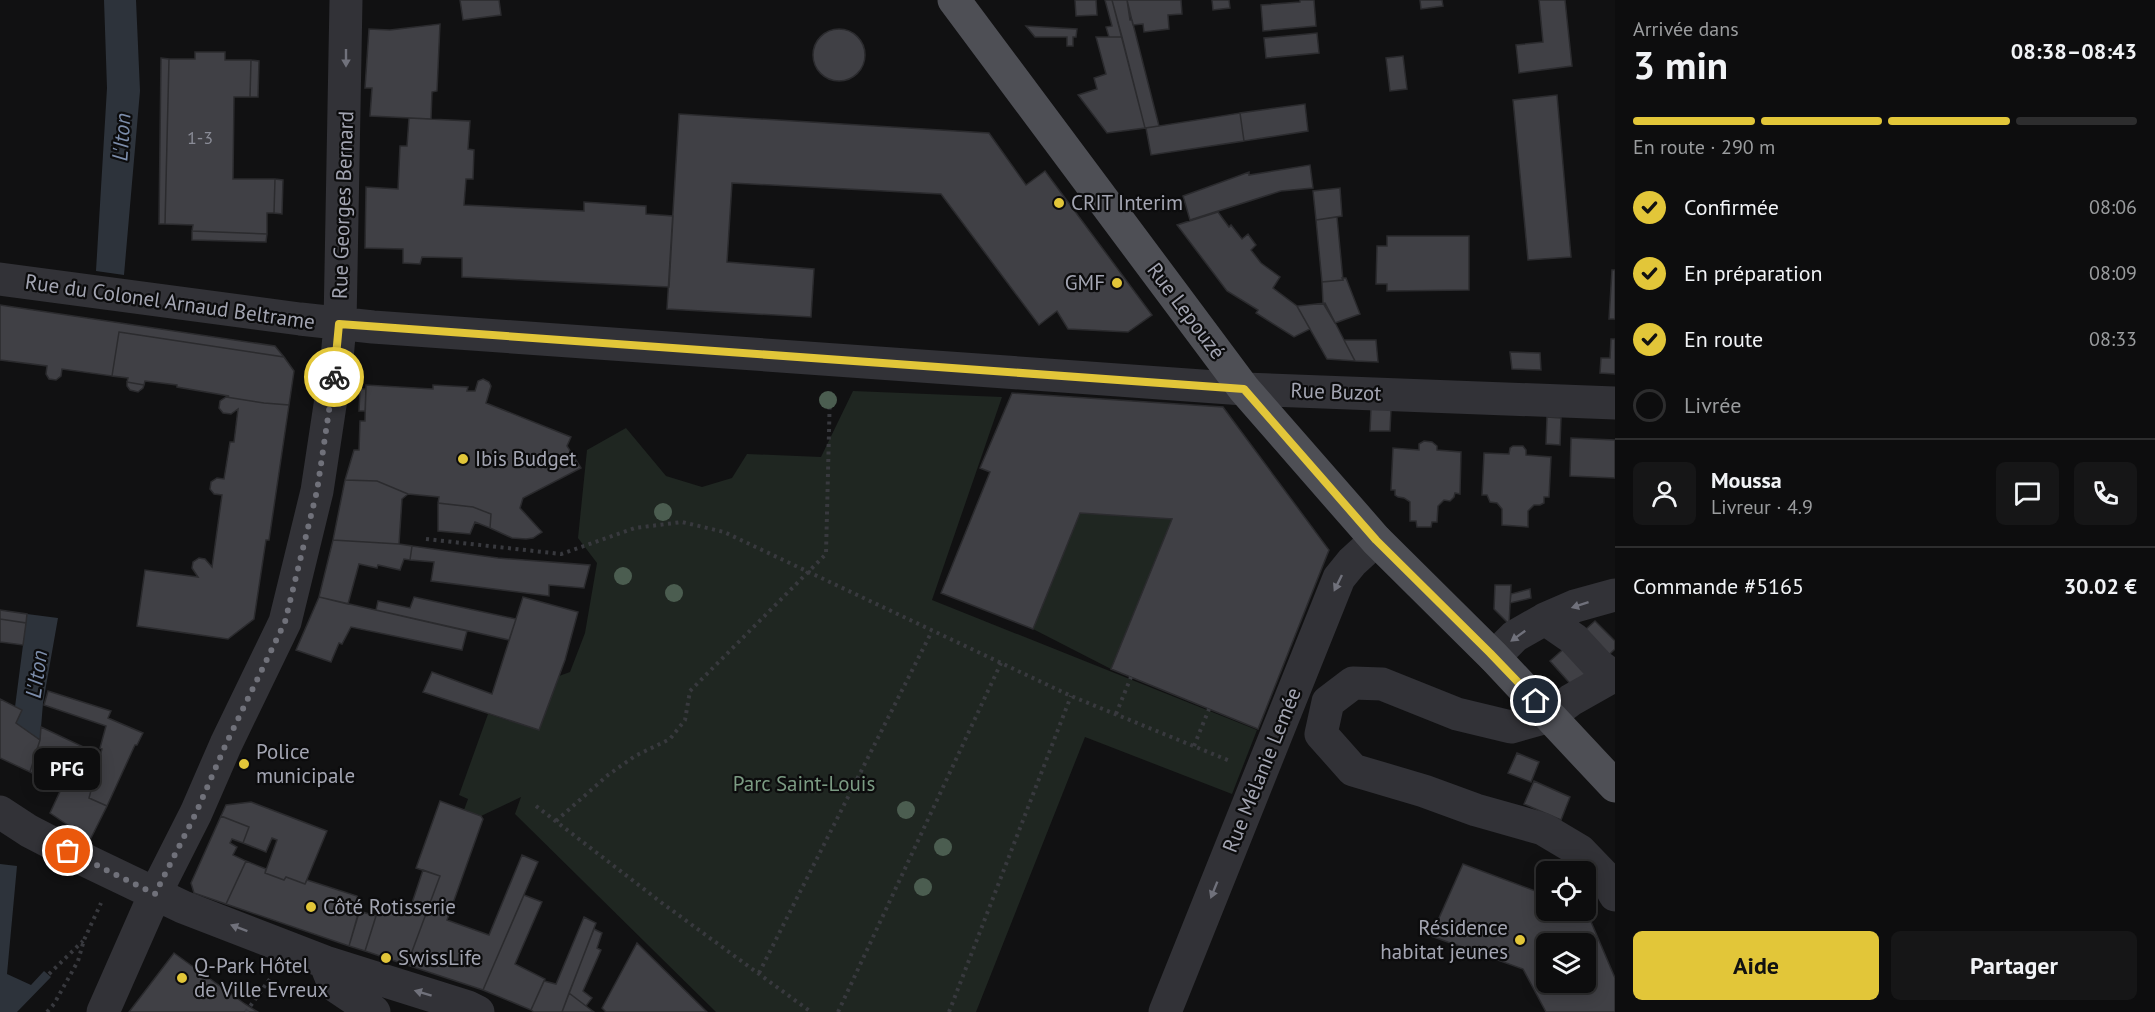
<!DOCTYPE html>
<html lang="fr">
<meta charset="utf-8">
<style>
:root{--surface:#0d0d0e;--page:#161617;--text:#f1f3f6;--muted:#9a9c9e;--line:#2d2d2e;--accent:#e2c639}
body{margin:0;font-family:"PT Sans",sans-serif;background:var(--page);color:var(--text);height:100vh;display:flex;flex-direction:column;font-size:22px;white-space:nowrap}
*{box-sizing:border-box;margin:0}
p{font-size:20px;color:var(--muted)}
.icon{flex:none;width:33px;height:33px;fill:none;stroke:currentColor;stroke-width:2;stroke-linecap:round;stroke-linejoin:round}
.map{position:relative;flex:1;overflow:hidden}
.drawer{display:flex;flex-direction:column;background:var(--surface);width:540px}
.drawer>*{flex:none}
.buttons{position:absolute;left:1536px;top:861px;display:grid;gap:12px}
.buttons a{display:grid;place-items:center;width:60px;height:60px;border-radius:9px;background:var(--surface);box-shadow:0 3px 15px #0003,0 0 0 2px var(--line);font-size:30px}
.pin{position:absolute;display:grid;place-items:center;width:51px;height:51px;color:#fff;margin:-26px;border:3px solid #fff;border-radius:50%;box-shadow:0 2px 6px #0007}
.courier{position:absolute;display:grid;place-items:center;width:60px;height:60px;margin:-30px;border:4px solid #e2c639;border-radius:50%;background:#fff;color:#222;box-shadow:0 2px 8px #0007}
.bubble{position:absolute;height:42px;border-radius:9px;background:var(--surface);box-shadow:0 3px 15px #0003,0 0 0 2px var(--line);font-size:20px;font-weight:600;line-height:42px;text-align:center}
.overview em{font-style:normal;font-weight:600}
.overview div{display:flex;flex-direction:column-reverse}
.overview{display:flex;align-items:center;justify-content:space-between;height:102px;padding:0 18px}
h1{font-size:39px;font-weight:600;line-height:45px}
.bar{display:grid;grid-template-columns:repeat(4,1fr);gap:9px 6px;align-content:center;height:72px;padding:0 18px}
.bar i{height:8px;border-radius:4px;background:var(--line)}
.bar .active{background:var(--accent)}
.bar p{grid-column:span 4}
.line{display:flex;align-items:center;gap:15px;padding:0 18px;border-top:2px solid var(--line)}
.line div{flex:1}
.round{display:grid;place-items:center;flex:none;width:63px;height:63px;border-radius:9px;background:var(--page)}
ol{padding:0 18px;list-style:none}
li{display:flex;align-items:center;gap:18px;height:66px}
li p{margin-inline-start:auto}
li .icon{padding:6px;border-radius:50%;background:var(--accent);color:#111;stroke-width:4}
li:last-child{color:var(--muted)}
li i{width:33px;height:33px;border:3px solid var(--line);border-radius:50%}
.primary-button{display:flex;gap:12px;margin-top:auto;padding:12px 18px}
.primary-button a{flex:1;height:69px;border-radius:9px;background:var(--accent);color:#111;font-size:24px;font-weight:600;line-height:69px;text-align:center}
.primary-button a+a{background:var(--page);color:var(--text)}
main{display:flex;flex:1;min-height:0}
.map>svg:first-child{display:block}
.green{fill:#1f2621}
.water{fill:#2d333b}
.building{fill:#404045;stroke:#2b2b2e;stroke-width:1.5;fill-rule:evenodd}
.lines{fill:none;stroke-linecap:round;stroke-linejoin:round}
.path{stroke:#38393e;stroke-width:4;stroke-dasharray:3 4.5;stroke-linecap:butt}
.minor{stroke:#323237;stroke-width:33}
.major{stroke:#4e4f55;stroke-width:33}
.tree{fill:#4b5d50}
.oneway{fill:#70717b}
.done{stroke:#70717a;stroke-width:6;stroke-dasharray:0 10.8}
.route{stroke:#e2c639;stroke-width:8}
.poi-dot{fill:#e2c639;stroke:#0c0c0d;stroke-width:2}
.labels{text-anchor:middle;stroke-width:4.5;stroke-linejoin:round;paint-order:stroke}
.number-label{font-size:18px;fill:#8a8c97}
.poi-label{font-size:21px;fill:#a3a5b2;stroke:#0c0c0d;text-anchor:start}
.street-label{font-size:21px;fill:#a3a5b2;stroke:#0c0c0d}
.park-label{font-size:21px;fill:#7b9b83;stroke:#0c0c0d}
.water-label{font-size:22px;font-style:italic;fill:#7c8dab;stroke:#0c0c0d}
</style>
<main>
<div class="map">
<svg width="1615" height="1012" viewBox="0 0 1615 1012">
<rect width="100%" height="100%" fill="#111112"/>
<path class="green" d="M 853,391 L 1002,397 L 932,600 L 1257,730 L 1232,794 L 1085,737 L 976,1012 L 716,1012 L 515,814 L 521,797 L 481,816 L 464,810 L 468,799 L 459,795 L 488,714 L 539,730 L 559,676 L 570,672 L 585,633 L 597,563 L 578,538 L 587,450 L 626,428 L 666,476 L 702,487 L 732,478 L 747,454 L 821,457 Z
M 1080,513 L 1172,519 L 1111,669 L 1033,629 Z"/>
<path class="water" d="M 104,0 L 136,0 L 140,91 L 124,275 L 96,271 L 107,88 Z
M 27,614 L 58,618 L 43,703 L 40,740 L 16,723 L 21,710 L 15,707 Z
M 0,864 L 17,866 L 7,974 L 31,985 L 44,971 L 51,977 L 17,1012 L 0,1012 Z"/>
<path class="building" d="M 460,0 L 499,0 L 501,15 L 463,20 Z
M 1075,0 L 1096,0 L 1097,15 L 1076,16 Z
M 1105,0 L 1112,0 L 1122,37 L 1109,37 L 1106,27 L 1112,26 Z
M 1112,0 L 1127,0 L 1130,20 L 1132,20 L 1159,126 L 1145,128 Z
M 1127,0 L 1181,0 L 1182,14 L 1168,15 L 1169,29 L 1144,32 L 1143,24 L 1133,25 Z
M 1212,0 L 1229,0 L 1230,8 L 1213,10 Z
M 1300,0 L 1314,0 L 1316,26 L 1263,31 L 1261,5 L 1300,2 Z
M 1420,0 L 1442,0 L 1443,6 L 1421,9 Z
M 1539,0 L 1565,0 L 1572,66 L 1519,73 L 1516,45 L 1543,42 Z
M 440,24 L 437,91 L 432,92 L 431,119 L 370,116 L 372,88 L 365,88 L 369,29 L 390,30 Z
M 1026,26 L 1077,29 L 1076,37 L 1073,37 L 1073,46 L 1067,46 L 1067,37 L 1035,37 Z
M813 55a26 26 0 1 1 52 0a26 26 0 1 1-52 0Z
M 1317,33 L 1319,53 L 1266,58 L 1264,38 Z
M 1096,37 L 1122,37 L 1145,128 L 1107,133 L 1078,95 L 1097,89 L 1094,78 L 1106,74 Z
M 195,52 L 225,52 L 225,60 L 251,60 L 250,97 L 234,97 L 233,179 L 275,179 L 274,213 L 267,213 L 267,234 L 192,231 L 193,225 L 165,224 L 169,59 L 195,59 Z
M 1403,56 L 1407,89 L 1390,91 L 1386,58 Z
M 161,58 L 169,59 L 165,224 L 159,224 Z
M 251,60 L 259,61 L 258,97 L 250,97 Z
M 1557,95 L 1571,257 L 1528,260 L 1513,100 Z
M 1305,104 L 1308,131 L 1244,141 L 1240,113 Z
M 1240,113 L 1244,141 L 1151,155 L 1146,128 Z
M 679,114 L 989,133 L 1026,185 L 1045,171 L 1152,315 L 1128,332 L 1068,329 L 1057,311 L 1039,325 L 941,194 L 732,183 L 727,262 L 814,269 L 811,317 L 667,309 Z
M 409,118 L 470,121 L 468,149 L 474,150 L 473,179 L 466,179 L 464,205 L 584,211 L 584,202 L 646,206 L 646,214 L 673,216 L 669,287 L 462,277 L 462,258 L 422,257 L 420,264 L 403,263 L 403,249 L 365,248 L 366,187 L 398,189 L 400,146 L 407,146 Z
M 1310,165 L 1313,188 L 1281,191 L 1190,220 L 1183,196 L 1249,172 L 1249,175 Z
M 275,179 L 283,180 L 282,214 L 274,213 Z
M 1340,188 L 1342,216 L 1316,220 L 1313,191 Z
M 1218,212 L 1229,227 L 1231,225 L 1242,239 L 1248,234 L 1256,245 L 1251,250 L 1261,263 L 1280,277 L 1273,288 L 1297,306 L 1310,329 L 1294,337 L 1256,313 L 1258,310 L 1227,291 L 1177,225 Z
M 1337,217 L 1343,280 L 1322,282 L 1316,220 Z
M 192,231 L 267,234 L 266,242 L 192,240 Z
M 1387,236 L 1469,236 L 1469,290 L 1387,291 L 1387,284 L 1376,284 L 1377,246 L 1387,246 Z
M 1612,270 L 1615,270 L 1615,319 L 1609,319 Z
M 1342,278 L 1346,278 L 1360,314 L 1335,323 L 1323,303 L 1322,282 L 1343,280 Z
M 1325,303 L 1344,340 L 1355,361 L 1327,359 L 1297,306 Z
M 0,305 L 275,346 L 284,357 L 119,332 L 112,376 L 62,369 L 61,376 L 56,380 L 49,379 L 46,374 L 47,366 L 0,360 Z
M 119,332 L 284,357 L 294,371 L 289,405 L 264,403 L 226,397 L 229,396 L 177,387 L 177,385 L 145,381 L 144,385 L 127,382 L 128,378 L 112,376 Z
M 1611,339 L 1615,339 L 1615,374 L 1600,373 L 1601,358 L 1610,358 Z
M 1344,340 L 1376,340 L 1378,362 L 1355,361 Z
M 1510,352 L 1540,353 L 1541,370 L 1512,369 Z
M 483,379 L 489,382 L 491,386 L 486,403 L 571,437 L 567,446 L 581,468 L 523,498 L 520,508 L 542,532 L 533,538 L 526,539 L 512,538 L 490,528 L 491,514 L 473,507 L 438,503 L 439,497 L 408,494 L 377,481 L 345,480 L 354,450 L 359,450 L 360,421 L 365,421 L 366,385 L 433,389 L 433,385 L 468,387 L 467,391 L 475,391 L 478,381 Z
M 127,382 L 144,385 L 143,388 L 138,392 L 130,390 L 127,386 Z
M 360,389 L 366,389 L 365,411 L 359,411 Z
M 1012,393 L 1223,407 L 1329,550 L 1258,729 L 1111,669 L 1172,519 L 1080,513 L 1033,629 L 941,593 L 990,472 L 980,468 Z
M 226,397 L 264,403 L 289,405 L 269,540 L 266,540 L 254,619 L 228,639 L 137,626 L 145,570 L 198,577 L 192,568 L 193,562 L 199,558 L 205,559 L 212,567 L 222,495 L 214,494 L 210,489 L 211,482 L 217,478 L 224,479 L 230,442 L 234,442 L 238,409 L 231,414 L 223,413 L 219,408 L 220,401 Z
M 1371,408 L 1391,409 L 1390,431 L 1370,431 Z
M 1547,417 L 1561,418 L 1560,445 L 1546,444 Z
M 1571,438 L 1615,440 L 1615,478 L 1570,476 Z
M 1424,441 L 1432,442 L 1437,446 L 1437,450 L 1461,452 L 1460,494 L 1455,493 L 1454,497 L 1450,501 L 1444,500 L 1438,506 L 1437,522 L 1432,522 L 1431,527 L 1417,527 L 1416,521 L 1410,521 L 1410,502 L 1404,498 L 1398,497 L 1395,495 L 1395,490 L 1391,490 L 1393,448 L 1419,450 L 1419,444 Z
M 1513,446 L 1523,446 L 1526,450 L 1526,455 L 1551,457 L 1549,497 L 1544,497 L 1544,503 L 1540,505 L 1534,505 L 1528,511 L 1528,527 L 1502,525 L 1502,509 L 1497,503 L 1490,502 L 1487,495 L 1482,495 L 1484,453 L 1509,454 L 1510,448 Z
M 345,480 L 377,481 L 408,494 L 402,499 L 399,544 L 333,540 Z
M 438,503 L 473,507 L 491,514 L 490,528 L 475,522 L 470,534 L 438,531 Z
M 333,540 L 399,544 L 412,546 L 410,560 L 404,559 L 400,570 L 378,565 L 377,568 L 359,564 L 348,604 L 319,597 Z
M 412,546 L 498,558 L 590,565 L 584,588 L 549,585 L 549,596 L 431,581 L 434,562 L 410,560 Z
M 1495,585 L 1511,585 L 1509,624 L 1494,609 Z
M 1530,589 L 1531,598 L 1510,603 L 1511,594 Z
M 319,597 L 467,631 L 462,650 L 351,627 L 342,644 L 339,643 L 331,662 L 296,650 Z
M 414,597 L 516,619 L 509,640 L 376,610 L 378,601 L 410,608 Z
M 523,597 L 578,612 L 565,660 L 539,730 L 423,692 L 432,672 L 492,694 Z
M 0,610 L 27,614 L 26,623 L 0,619 Z
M 0,619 L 26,623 L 23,645 L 0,642 Z
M 1595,621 L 1615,641 L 1615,649 L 1574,688 L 1550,661 Z
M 48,691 L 111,711 L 108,718 L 143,733 L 137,745 L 135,745 L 107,806 L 89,798 L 102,749 L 100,748 L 106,726 L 44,705 Z
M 0,699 L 22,710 L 16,723 L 40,740 L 30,772 L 0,758 Z
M 41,727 L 90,750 L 84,762 L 97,768 L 89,798 L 107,806 L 90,840 L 50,813 L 62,787 L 30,772 L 40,740 Z
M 1517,753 L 1539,762 L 1531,782 L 1508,773 Z
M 1534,781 L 1570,797 L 1561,820 L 1524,804 Z
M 440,801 L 481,816 L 483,819 L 447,920 L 489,935 L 522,855 L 538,862 L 483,990 L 407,965 L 440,876 L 416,868 Z
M 251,802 L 327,831 L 305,884 L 286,877 L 284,880 L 265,873 L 277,840 L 272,838 L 266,852 L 243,843 L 249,827 L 221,816 L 226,805 Z
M 221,816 L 249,827 L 243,843 L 232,839 L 230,843 L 237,847 L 233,855 L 246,861 L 226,904 L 194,893 L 191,883 Z
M 246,861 L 266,869 L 265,873 L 284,880 L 286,877 L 305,884 L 307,880 L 357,896 L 361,906 L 349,946 L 226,904 Z
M 1463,864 L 1546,895 L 1546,910 L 1586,910 L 1615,978 L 1615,1012 L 1546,1012 L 1523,969 L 1431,936 ZM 1546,944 L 1586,944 L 1586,982 L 1546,982 Z
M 423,870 L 440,876 L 407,965 L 365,951 L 377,913 L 387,907 L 409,912 Z
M 524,895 L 542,902 L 515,964 L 545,979 L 531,1010 L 483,990 Z
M 359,911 L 376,916 L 365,951 L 349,946 Z
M 584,917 L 596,923 L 562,1012 L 534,1012 L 531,1010 L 544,981 L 556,984 Z
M 594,929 L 602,933 L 597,948 L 601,950 L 583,991 L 592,998 L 586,1006 L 569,993 Z
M 637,943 L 707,1012 L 606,1012 L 602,1008 Z
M 174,953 L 245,1004 L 258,1012 L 129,1012 Z
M 569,993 L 586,1006 L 594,1012 L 562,1012 Z"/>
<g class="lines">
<path class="path" d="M 426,539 L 561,554 L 635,528 L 682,522 L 724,532 L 1071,696 L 1230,761
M 1116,714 L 1131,677
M 1194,746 L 1209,709
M 536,806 L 662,903 L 811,1012
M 556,821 L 608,775 L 635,756 L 670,739 L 685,720 L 690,691 L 826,554 L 830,391
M 759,973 L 932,631
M 49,974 L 83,941
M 47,1012 L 54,1004 L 78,961 L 84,940 L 101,903
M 246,1012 L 272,976
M 838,1012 L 1001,663
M 949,1012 L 1071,696"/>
<path class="minor" d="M 0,279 L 300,319 L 373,327 L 1244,389 L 1615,403
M 1545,619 L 1575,606 L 1615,595
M 1494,657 L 1515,636 L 1545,619 L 1574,639 L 1598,665 L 1613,676
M 1615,675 L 1571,700 L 1550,716 L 1511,727 L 1457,714 L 1382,684 L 1353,683 L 1328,702 L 1321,734 L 1353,770 L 1424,791 L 1476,810 L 1543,829 L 1580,851 L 1605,877 L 1615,895
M 0,812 L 29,831 L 87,861 L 183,907 L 325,962 L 468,1007 L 478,1012
M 325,962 L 334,985 L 374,1012
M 103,1012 L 155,894 L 196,813 L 226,744 L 285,622 L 317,491 L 337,359 L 340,324 L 346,0
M 1165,1012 L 1339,578 L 1352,562 L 1376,540"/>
<path class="major" d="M 954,0 L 1244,389 L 1376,540 L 1494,657 L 1615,786"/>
</g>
<g class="tree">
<circle cx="828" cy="400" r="9"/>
<circle cx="663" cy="512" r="9"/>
<circle cx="623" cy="576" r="9"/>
<circle cx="674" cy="593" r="9"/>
<circle cx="906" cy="810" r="9"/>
<circle cx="943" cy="847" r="9"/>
<circle cx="923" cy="887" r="9"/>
</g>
<defs><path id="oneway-solid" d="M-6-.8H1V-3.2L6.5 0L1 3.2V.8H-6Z" transform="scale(1.5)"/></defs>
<g class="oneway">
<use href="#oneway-solid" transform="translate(346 58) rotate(90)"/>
<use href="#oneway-solid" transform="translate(1338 583) rotate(116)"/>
<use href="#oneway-solid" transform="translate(1580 605) rotate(162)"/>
<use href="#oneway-solid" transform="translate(1518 636) rotate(144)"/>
<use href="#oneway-solid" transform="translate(1214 890) rotate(112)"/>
<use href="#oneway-solid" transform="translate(239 928) rotate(-159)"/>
<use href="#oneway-solid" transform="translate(423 993) rotate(-163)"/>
</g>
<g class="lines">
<path class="done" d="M 68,851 L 155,894 L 196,813 L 226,744 L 285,622 L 317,491 L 334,377"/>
<path class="route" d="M 334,377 L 339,324 L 1244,389 L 1376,540 L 1490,653 L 1536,701"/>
</g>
<g class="poi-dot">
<circle cx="1059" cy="203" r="6"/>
<circle cx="1117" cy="283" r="6"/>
<circle cx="463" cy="459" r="6"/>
<circle cx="244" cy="764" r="6"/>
<circle cx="311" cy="907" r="6"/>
<circle cx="1520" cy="940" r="6"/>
<circle cx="386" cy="958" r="6"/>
<circle cx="182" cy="978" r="6"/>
</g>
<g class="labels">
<g class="number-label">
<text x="200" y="144">1-3</text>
</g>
<g class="poi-label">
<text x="1071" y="210">CRIT Interim</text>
<text x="1105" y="290" text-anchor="end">GMF</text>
<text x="475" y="466">Ibis Budget</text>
<text x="256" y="759">Police<tspan x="256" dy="24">municipale</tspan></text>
<text x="323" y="914">Côté Rotisserie</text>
<text x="1508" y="935" text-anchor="end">Résidence<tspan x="1508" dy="24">habitat jeunes</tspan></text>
<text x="398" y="965">SwissLife</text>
<text x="194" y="973">Q-Park Hôtel<tspan x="194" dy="24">de Ville Evreux</tspan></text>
</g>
<g class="street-label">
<text transform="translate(343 205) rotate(-88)" y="7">Rue Georges Bernard</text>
<text transform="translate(170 302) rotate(8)" y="7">Rue du Colonel Arnaud Beltrame</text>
<text transform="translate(1186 311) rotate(53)" y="7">Rue Lepouzé</text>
<text transform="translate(1336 392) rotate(2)" y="7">Rue Buzot</text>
<text transform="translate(1262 770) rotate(-68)" y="7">Rue Mélanie Lemée</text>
</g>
<g class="park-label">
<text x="804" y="791">Parc Saint-Louis</text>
</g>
<g class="water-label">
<text transform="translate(121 137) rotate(-86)" y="8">L'Iton</text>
<text transform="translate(36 674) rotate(-82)" y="8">L'Iton</text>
</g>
</g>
</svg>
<div class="buttons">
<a><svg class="icon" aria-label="locate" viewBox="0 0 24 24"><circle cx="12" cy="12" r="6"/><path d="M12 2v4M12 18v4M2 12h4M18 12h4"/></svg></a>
<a><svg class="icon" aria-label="layers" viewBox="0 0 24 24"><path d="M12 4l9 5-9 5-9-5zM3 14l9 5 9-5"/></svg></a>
</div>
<div class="pin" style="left:68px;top:851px;background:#ea580c"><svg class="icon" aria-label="bag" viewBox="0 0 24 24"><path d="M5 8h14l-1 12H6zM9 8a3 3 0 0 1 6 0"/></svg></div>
<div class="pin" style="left:1536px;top:701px;background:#1f2937"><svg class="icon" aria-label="home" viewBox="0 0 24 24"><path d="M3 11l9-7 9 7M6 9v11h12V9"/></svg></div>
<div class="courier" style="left:334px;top:377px"><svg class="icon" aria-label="bike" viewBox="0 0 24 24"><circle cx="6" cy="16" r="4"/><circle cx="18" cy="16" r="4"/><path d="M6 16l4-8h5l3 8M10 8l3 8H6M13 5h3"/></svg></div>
<div class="bubble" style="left:34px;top:748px;width:66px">PFG</div>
</div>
<section class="drawer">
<div class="overview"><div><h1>3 min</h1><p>Arrivée dans</p></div><em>08:38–08:43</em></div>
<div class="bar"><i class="active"></i><i class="active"></i><i class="active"></i><i></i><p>En route · 290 m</p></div>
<ol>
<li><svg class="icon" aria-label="check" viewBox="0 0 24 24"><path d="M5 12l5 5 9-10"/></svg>Confirmée<p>08:06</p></li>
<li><svg class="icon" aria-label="check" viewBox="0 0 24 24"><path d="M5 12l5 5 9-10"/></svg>En préparation<p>08:09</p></li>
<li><svg class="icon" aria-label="check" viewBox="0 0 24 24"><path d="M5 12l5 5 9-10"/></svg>En route<p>08:33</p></li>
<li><i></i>Livrée</li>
</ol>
<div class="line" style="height:108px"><a class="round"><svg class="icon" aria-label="person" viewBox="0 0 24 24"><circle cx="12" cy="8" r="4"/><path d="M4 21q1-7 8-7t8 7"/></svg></a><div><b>Moussa</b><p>Livreur · 4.9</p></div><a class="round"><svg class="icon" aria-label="chat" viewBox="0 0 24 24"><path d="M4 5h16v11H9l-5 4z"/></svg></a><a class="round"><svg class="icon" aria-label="phone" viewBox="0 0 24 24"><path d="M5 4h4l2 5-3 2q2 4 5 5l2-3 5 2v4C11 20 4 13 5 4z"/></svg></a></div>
<div class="line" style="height:78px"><div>Commande #5165</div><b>30.02 €</b></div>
<div class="primary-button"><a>Aide</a><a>Partager</a></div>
</section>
</main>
